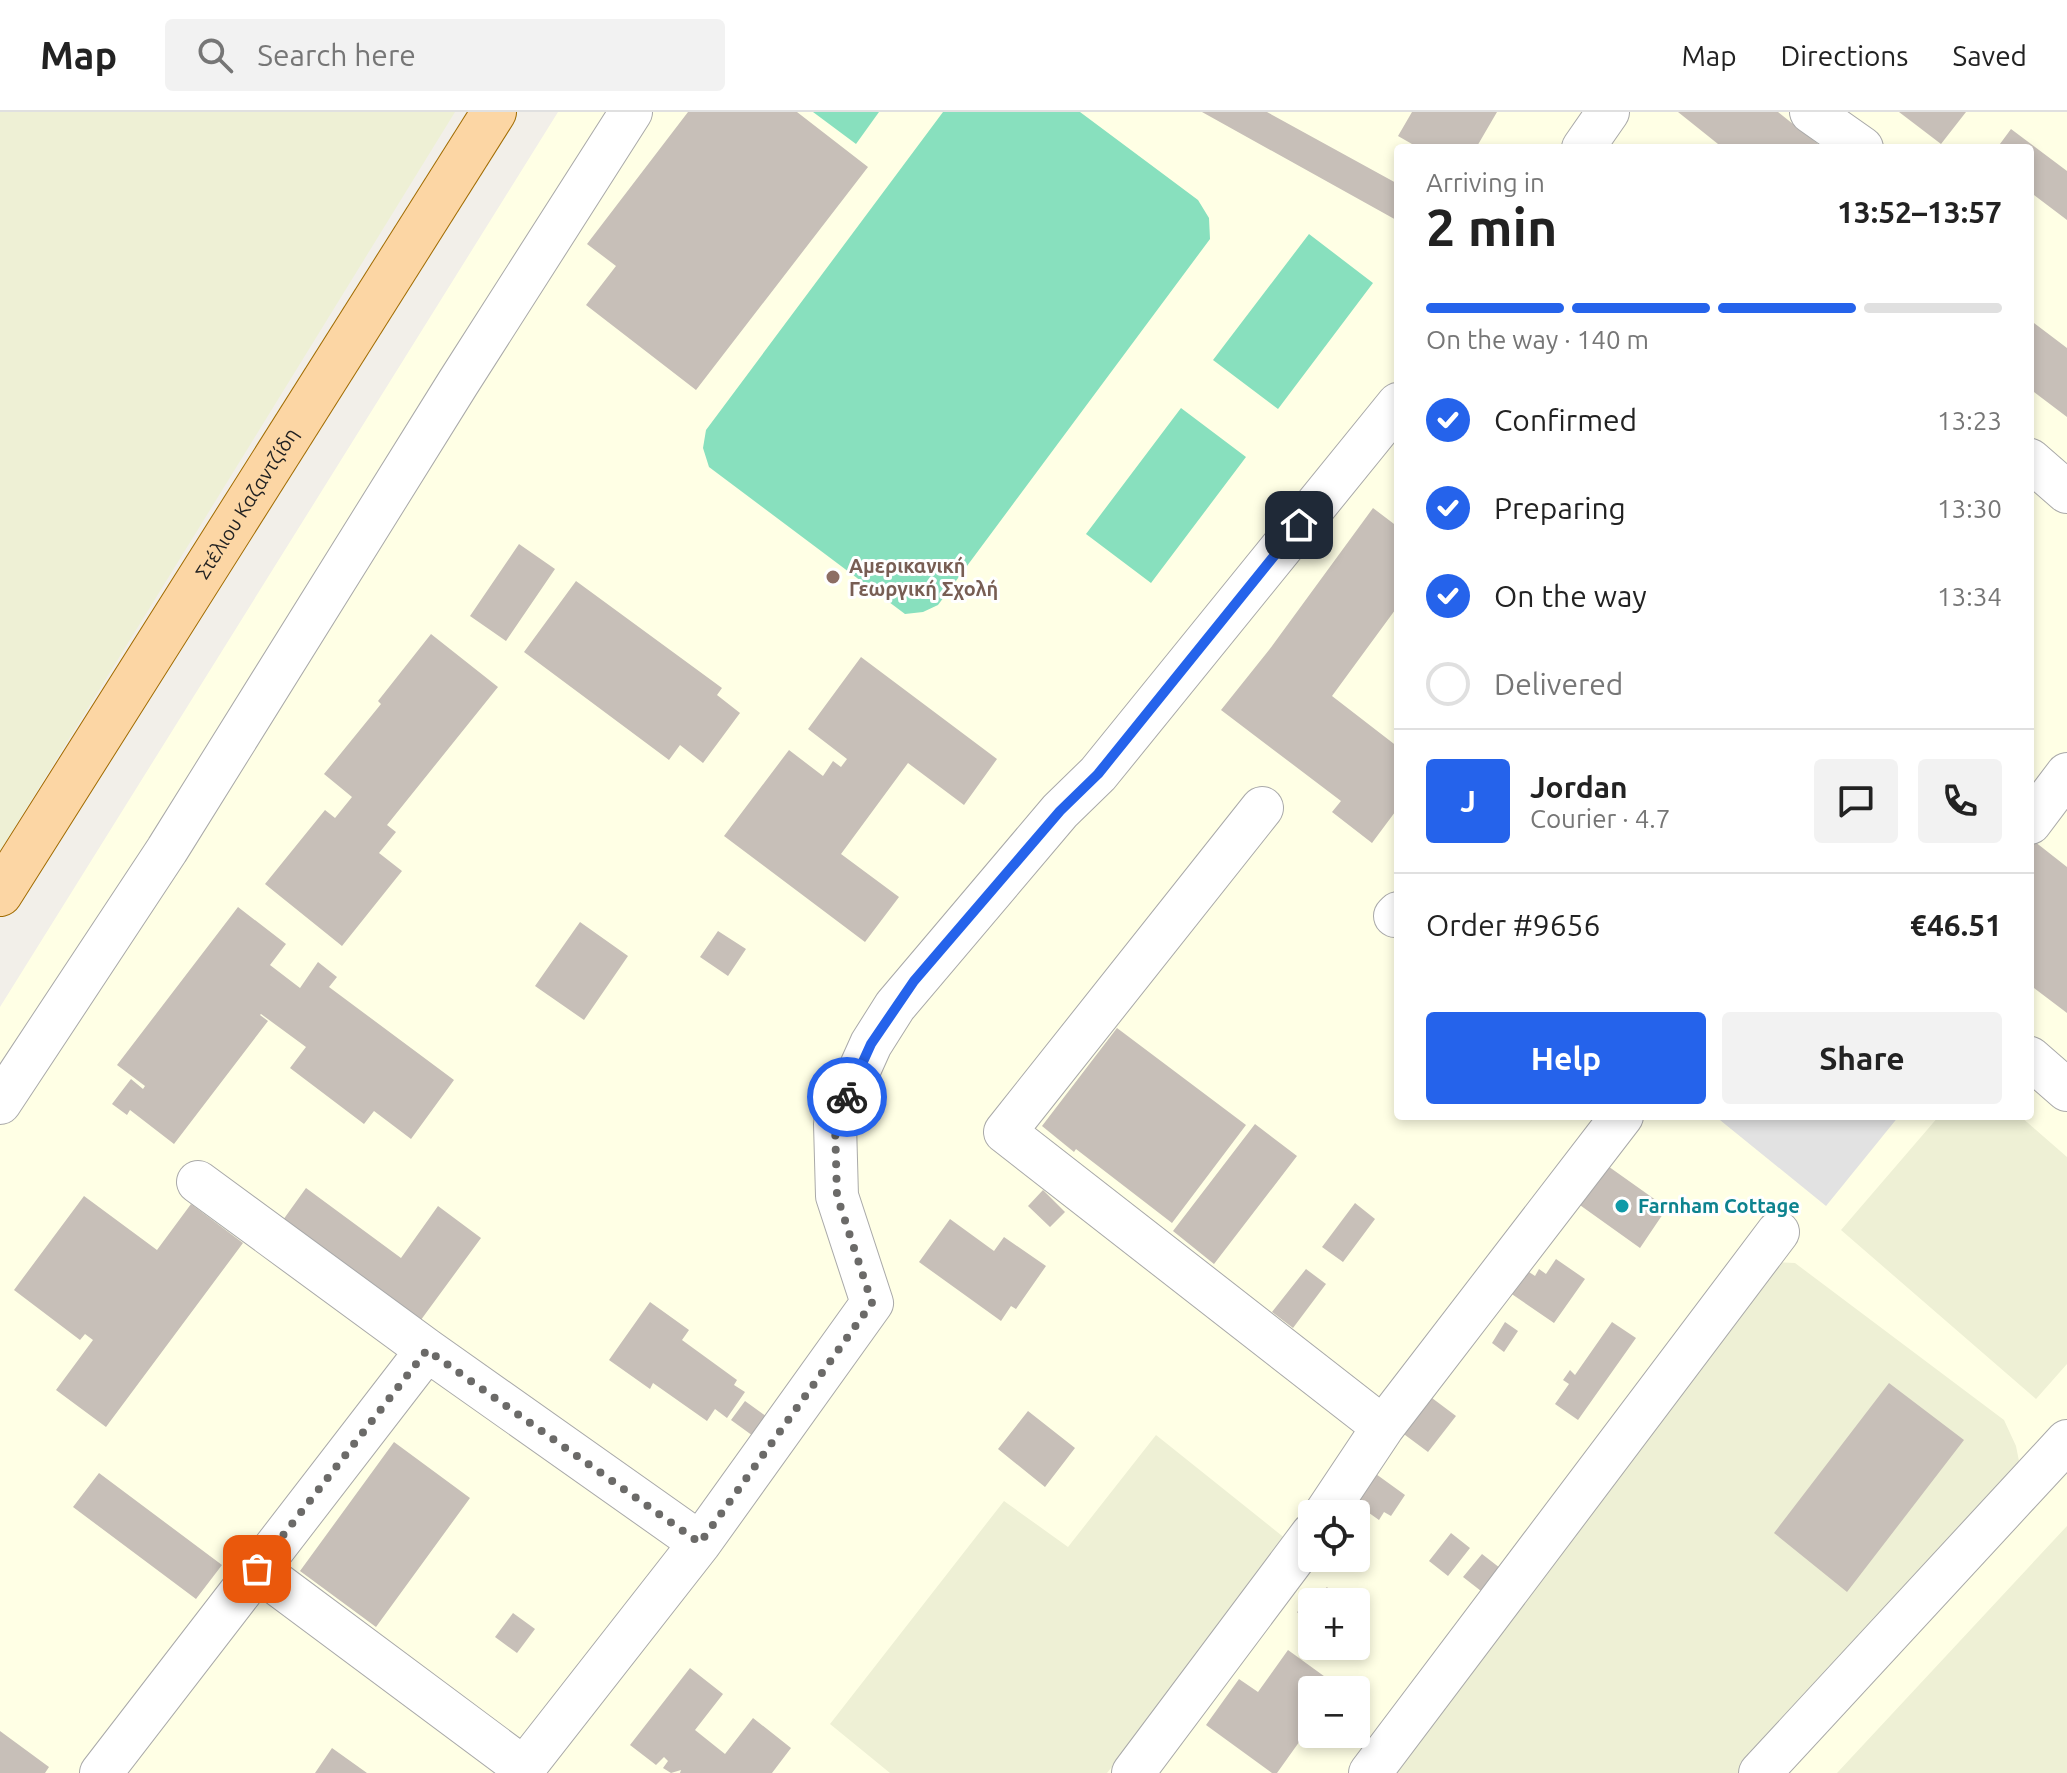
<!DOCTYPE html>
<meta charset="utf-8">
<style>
:root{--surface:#fff;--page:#f2f2f2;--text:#222;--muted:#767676;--line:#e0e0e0;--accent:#2563eb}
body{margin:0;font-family:Ubuntu,sans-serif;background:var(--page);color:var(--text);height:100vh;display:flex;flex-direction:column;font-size:30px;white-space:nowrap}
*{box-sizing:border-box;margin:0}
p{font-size:26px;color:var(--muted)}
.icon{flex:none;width:44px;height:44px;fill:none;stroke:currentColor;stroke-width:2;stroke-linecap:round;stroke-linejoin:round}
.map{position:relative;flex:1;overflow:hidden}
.drawer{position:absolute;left:1394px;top:32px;width:640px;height:976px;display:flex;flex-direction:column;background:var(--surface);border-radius:8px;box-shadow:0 4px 12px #0003}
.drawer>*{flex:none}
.tools{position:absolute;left:1298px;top:1388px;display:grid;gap:16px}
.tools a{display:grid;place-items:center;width:72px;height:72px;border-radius:8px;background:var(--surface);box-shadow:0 4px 12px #0003;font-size:40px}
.pin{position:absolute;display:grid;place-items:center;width:68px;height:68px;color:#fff;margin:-34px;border-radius:16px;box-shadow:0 4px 12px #0006}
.courier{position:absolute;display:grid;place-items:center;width:80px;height:80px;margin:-40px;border:6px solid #2563eb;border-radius:50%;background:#fff;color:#222;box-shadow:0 2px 10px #0007}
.summary em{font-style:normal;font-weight:600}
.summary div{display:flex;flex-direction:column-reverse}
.summary{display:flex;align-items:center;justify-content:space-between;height:136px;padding:0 32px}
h1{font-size:52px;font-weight:600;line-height:60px}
.bar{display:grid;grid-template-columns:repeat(4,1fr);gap:12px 8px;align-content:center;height:96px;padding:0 32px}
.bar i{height:10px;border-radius:6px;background:var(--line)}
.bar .current{background:var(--accent)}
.bar p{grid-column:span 4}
.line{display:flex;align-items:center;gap:20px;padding:0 32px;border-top:2px solid var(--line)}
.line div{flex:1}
.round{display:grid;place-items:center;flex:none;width:84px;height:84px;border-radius:8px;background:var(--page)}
ol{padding:0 32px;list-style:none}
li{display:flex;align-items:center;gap:24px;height:88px}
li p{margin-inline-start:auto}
li .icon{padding:8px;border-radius:50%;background:var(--accent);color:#fff;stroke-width:4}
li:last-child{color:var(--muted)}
li i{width:44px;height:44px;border:4px solid var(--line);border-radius:50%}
.cta{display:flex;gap:16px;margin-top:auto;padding:16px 32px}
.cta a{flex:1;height:92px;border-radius:8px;background:var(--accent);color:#fff;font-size:32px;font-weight:600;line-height:92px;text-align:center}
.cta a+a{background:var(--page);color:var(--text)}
header{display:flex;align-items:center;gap:48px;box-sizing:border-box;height:112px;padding:0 40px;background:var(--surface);border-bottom:2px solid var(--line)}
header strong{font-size:38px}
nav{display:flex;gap:44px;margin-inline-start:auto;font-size:28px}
.search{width:560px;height:72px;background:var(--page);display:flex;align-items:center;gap:20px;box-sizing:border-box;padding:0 28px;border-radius:8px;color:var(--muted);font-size:30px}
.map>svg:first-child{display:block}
.education{fill:#ffffe5;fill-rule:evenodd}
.farmland{fill:#eef0d5}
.pitch{fill:#88e0be}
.parking{fill:#e2e2e2}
.building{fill:#c7bfb8}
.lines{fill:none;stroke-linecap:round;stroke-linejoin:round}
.minor-casing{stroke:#a9a9a9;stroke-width:44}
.major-casing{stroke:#a06b00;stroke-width:46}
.minor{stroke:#fff;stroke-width:42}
.major{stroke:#fcd6a4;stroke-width:44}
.done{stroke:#6b6a68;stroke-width:8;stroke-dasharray:0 14.4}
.route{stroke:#2563eb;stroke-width:10}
.education-dot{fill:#8d6e63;stroke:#fff;stroke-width:3}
.culture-dot{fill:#0f9aa8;stroke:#fff;stroke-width:3}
.labels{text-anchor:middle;stroke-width:6;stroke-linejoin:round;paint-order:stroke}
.street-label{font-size:20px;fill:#222;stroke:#fff}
.education-label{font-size:20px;font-weight:bold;fill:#785e54;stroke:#fff;text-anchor:start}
.culture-label{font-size:20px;font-weight:bold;fill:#0d838f;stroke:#fff;text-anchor:start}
</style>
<header>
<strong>Map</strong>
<div class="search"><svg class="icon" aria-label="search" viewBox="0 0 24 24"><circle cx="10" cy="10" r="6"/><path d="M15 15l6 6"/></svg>Search here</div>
<nav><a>Map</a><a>Directions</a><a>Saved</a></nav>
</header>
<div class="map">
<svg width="2067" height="1661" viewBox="0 0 2067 1661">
<rect width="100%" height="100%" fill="#f2efe9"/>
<path class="education" d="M 558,0 L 2067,0 L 2067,1661 L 0,1661 L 0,895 ZM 1398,36 L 2030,36 L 2030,1004 L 1398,1004 ZM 1312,1402 L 1356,1402 L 1356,1446 L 1312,1446 ZM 1312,1490 L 1356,1490 L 1356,1534 L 1312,1534 ZM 1312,1578 L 1356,1578 L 1356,1622 L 1312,1622 Z"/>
<path class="farmland" d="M 0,0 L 455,0 L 0,739 Z
M 1939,1004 L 2020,1004 L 2067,1045 L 2067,1252 L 2036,1287 L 1841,1118 Z
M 1775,1150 L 1795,1151 L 2004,1308 L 2016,1334 L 2021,1359 L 1739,1661 L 1390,1661 Z
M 1156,1323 L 1291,1431 L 1107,1661 L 890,1661 L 830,1612 L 1004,1389 L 1068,1435 Z
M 2067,1414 L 2067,1661 L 1837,1661 Z"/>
<path class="pitch" d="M 813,0 L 879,0 L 856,32 Z
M 943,0 L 1080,0 L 1198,88 L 1209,106 L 1210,127 L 938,493 L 923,500 L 905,502 L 709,355 L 703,336 L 706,318 Z
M 1309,122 L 1373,171 L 1278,297 L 1213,248 Z
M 1181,296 L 1246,345 L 1151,471 L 1086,422 Z"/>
<path class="parking" d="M 1715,1004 L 1899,1004 L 1826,1094 Z"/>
<path class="building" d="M 688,0 L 797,0 L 868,55 L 696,278 L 586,193 L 616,154 L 587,132 Z
M 1202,0 L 1267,0 L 1398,72 L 1398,109 Z
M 1412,0 L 1497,0 L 1476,36 L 1419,36 L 1398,24 Z
M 1678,0 L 1778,0 L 1823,36 L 1723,36 Z
M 1899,0 L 1966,0 L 1941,32 Z
M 2011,17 L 2067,59 L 2067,108 L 2030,80 L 2030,36 L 1997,36 Z
M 2030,208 L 2067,236 L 2067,305 L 2030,277 Z
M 1373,396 L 1398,415 L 1398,494 L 1332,584 L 1398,635 L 1398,696 L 1372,731 L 1332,700 L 1341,689 L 1221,598 L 1269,538 Z
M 519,432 L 555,457 L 506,529 L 470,504 Z
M 576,469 L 722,576 L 717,583 L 740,601 L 703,651 L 680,633 L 669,648 L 524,540 Z
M 431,522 L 498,575 L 387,713 L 396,720 L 379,741 L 402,759 L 342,834 L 265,772 L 325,698 L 335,706 L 352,685 L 324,662 L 381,592 L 378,589 Z
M 861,545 L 997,647 L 964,693 L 908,651 L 841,742 L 899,785 L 865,830 L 724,724 L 789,638 L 823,664 L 833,649 L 841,655 L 847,647 L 808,617 Z
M 2030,726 L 2067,755 L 2067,901 L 2030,873 Z
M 238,795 L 286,832 L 270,853 L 300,876 L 318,850 L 337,865 L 329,875 L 454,968 L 411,1027 L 374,999 L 364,1012 L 290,956 L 306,935 L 261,902 L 260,903 L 268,909 L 174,1032 L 130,998 L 127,1003 L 112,992 L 131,967 L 143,977 L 145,974 L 117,953 Z
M 580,810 L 628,844 L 584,908 L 535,874 Z
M 718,819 L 746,837 L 728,864 L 700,845 Z
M 1117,916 L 1246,1013 L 1172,1111 L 1076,1037 L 1074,1040 L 1042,1014 Z
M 1255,1012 L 1297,1044 L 1214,1152 L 1173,1119 Z
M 1605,1052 L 1667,1096 L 1640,1136 L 1577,1091 Z
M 306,1076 L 401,1146 L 438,1094 L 481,1126 L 415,1216 L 278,1115 Z
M 1043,1078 L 1065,1100 L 1050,1115 L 1028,1094 Z
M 84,1084 L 157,1138 L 191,1092 L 243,1131 L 106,1315 L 56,1278 L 93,1228 L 85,1222 L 80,1228 L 14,1178 Z
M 1355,1091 L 1375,1107 L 1343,1150 L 1322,1135 Z
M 950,1107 L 994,1139 L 1004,1125 L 1046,1154 L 1016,1197 L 1011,1194 L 1001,1209 L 919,1150 Z
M 1556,1147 L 1585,1167 L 1554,1211 L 1500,1174 L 1526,1158 L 1535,1164 L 1539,1157 L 1546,1162 Z
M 1306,1157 L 1326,1172 L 1293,1216 L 1272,1200 Z
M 650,1190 L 689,1218 L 682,1228 L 737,1268 L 734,1273 L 745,1280 L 727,1306 L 715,1297 L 707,1309 L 653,1271 L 650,1277 L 609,1248 Z
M 1505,1210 L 1518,1219 L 1504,1240 L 1492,1231 Z
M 1612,1210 L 1636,1226 L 1578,1308 L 1555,1292 L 1569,1272 L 1563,1268 L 1570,1258 L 1575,1263 Z
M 1889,1271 L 1964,1328 L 1847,1480 L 1774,1421 Z
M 1420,1277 L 1456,1304 L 1428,1340 L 1393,1314 Z
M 745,1289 L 774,1310 L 760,1329 L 731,1308 Z
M 1028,1299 L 1075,1336 L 1045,1375 L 998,1337 Z
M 394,1330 L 470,1386 L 376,1515 L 300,1459 Z
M 1369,1357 L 1405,1383 L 1391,1404 L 1384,1400 L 1379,1408 L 1355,1391 Z
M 99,1361 L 222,1453 L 196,1487 L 73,1395 Z
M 1451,1421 L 1470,1436 L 1448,1464 L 1429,1449 Z
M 1482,1442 L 1500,1456 L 1481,1479 L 1463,1465 Z
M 1327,1475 L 1340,1490 L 1312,1490 L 1312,1518 L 1297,1500 Z
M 513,1501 L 535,1517 L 517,1541 L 495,1525 Z
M 1288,1538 L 1339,1575 L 1337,1578 L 1312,1578 L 1312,1612 L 1277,1661 L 1272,1661 L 1206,1613 L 1239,1567 L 1258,1580 Z
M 690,1556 L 723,1582 L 695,1618 L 725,1642 L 753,1606 L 791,1636 L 772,1661 L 680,1661 L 681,1658 L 671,1661 L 663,1656 L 668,1649 L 664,1645 L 656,1653 L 630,1633 Z
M 0,1619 L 49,1655 L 45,1661 L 0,1661 Z
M 332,1636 L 367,1661 L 315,1661 Z"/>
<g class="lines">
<defs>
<path id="minor" d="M 1811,0 L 1862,36
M 1583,36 L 1608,0
M 2030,348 L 2067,380
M 1262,696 L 1005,1020 L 1383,1315
M 2030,711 L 2067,662
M 1395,804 L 1398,801
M 2030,946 L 2067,978
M 0,991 L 167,738 L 458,271 L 631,0
M 198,1070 L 427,1238 L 700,1431
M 1325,1402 L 1383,1315 L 1622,1004
M 257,1457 L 524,1656
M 101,1661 L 427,1238
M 520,1661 L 700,1431 L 872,1191 L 837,1084 L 835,1012 L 871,932 L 895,894 L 1060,699 L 1098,662 L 1398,292
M 1133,1661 L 1312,1422
M 1370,1661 L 1778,1120
M 1760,1661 L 2067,1329"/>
<g id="major">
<path id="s1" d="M 0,782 L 494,0"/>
</g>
</defs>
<use href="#minor" class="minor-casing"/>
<use href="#major" class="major-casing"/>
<use href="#minor" class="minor"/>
<use href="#major" class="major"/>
</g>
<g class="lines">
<path class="done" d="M 257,1457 L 427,1238 L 700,1431 L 872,1191 L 837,1084 L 835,1012 L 847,985"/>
<path class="route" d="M 847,985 L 871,932 L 914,869 L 1060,699 L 1098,662 L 1299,413"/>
</g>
<circle class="education-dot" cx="833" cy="465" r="8"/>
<circle class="culture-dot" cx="1622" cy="1094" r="8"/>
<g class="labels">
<g class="street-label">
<text dy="7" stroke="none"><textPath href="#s1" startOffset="462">Στέλιου Καζαντζίδη</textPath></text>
</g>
<g class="education-label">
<text x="849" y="461">Αμερικανική<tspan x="849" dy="23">Γεωργική Σχολή</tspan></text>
</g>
<g class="culture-label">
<text x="1638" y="1101">Farnham Cottage</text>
</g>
</g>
</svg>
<div class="tools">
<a><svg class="icon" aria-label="locate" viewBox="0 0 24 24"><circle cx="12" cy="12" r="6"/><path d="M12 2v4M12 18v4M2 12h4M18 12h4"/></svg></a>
<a>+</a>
<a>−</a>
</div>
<div class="pin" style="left:257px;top:1457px;background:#ea580c"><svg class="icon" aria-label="bag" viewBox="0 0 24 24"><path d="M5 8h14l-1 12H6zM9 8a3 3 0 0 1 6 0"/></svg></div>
<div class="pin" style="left:1299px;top:413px;background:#1f2937"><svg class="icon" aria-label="home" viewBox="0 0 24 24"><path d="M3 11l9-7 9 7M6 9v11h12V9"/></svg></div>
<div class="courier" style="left:847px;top:985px"><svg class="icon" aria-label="bike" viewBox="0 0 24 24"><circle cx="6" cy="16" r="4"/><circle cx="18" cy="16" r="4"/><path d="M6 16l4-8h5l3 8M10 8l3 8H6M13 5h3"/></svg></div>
<section class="drawer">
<div class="summary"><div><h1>2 min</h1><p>Arriving in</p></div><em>13:52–13:57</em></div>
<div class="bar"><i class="current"></i><i class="current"></i><i class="current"></i><i></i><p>On the way · 140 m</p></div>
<ol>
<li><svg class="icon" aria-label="check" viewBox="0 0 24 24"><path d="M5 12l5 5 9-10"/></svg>Confirmed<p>13:23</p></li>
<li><svg class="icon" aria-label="check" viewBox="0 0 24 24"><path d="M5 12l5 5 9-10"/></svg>Preparing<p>13:30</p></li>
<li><svg class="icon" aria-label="check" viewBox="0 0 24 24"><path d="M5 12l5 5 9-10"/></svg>On the way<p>13:34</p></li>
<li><i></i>Delivered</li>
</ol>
<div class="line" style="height:144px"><b class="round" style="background:var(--accent);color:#fff">J</b><div><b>Jordan</b><p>Courier · 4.7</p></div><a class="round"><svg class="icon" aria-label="chat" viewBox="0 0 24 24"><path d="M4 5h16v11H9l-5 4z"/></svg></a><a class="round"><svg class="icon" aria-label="phone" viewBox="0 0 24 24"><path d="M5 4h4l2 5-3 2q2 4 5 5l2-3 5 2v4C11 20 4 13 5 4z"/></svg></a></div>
<div class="line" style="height:104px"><div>Order #9656</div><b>€46.51</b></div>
<div class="cta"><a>Help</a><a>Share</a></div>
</section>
</div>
